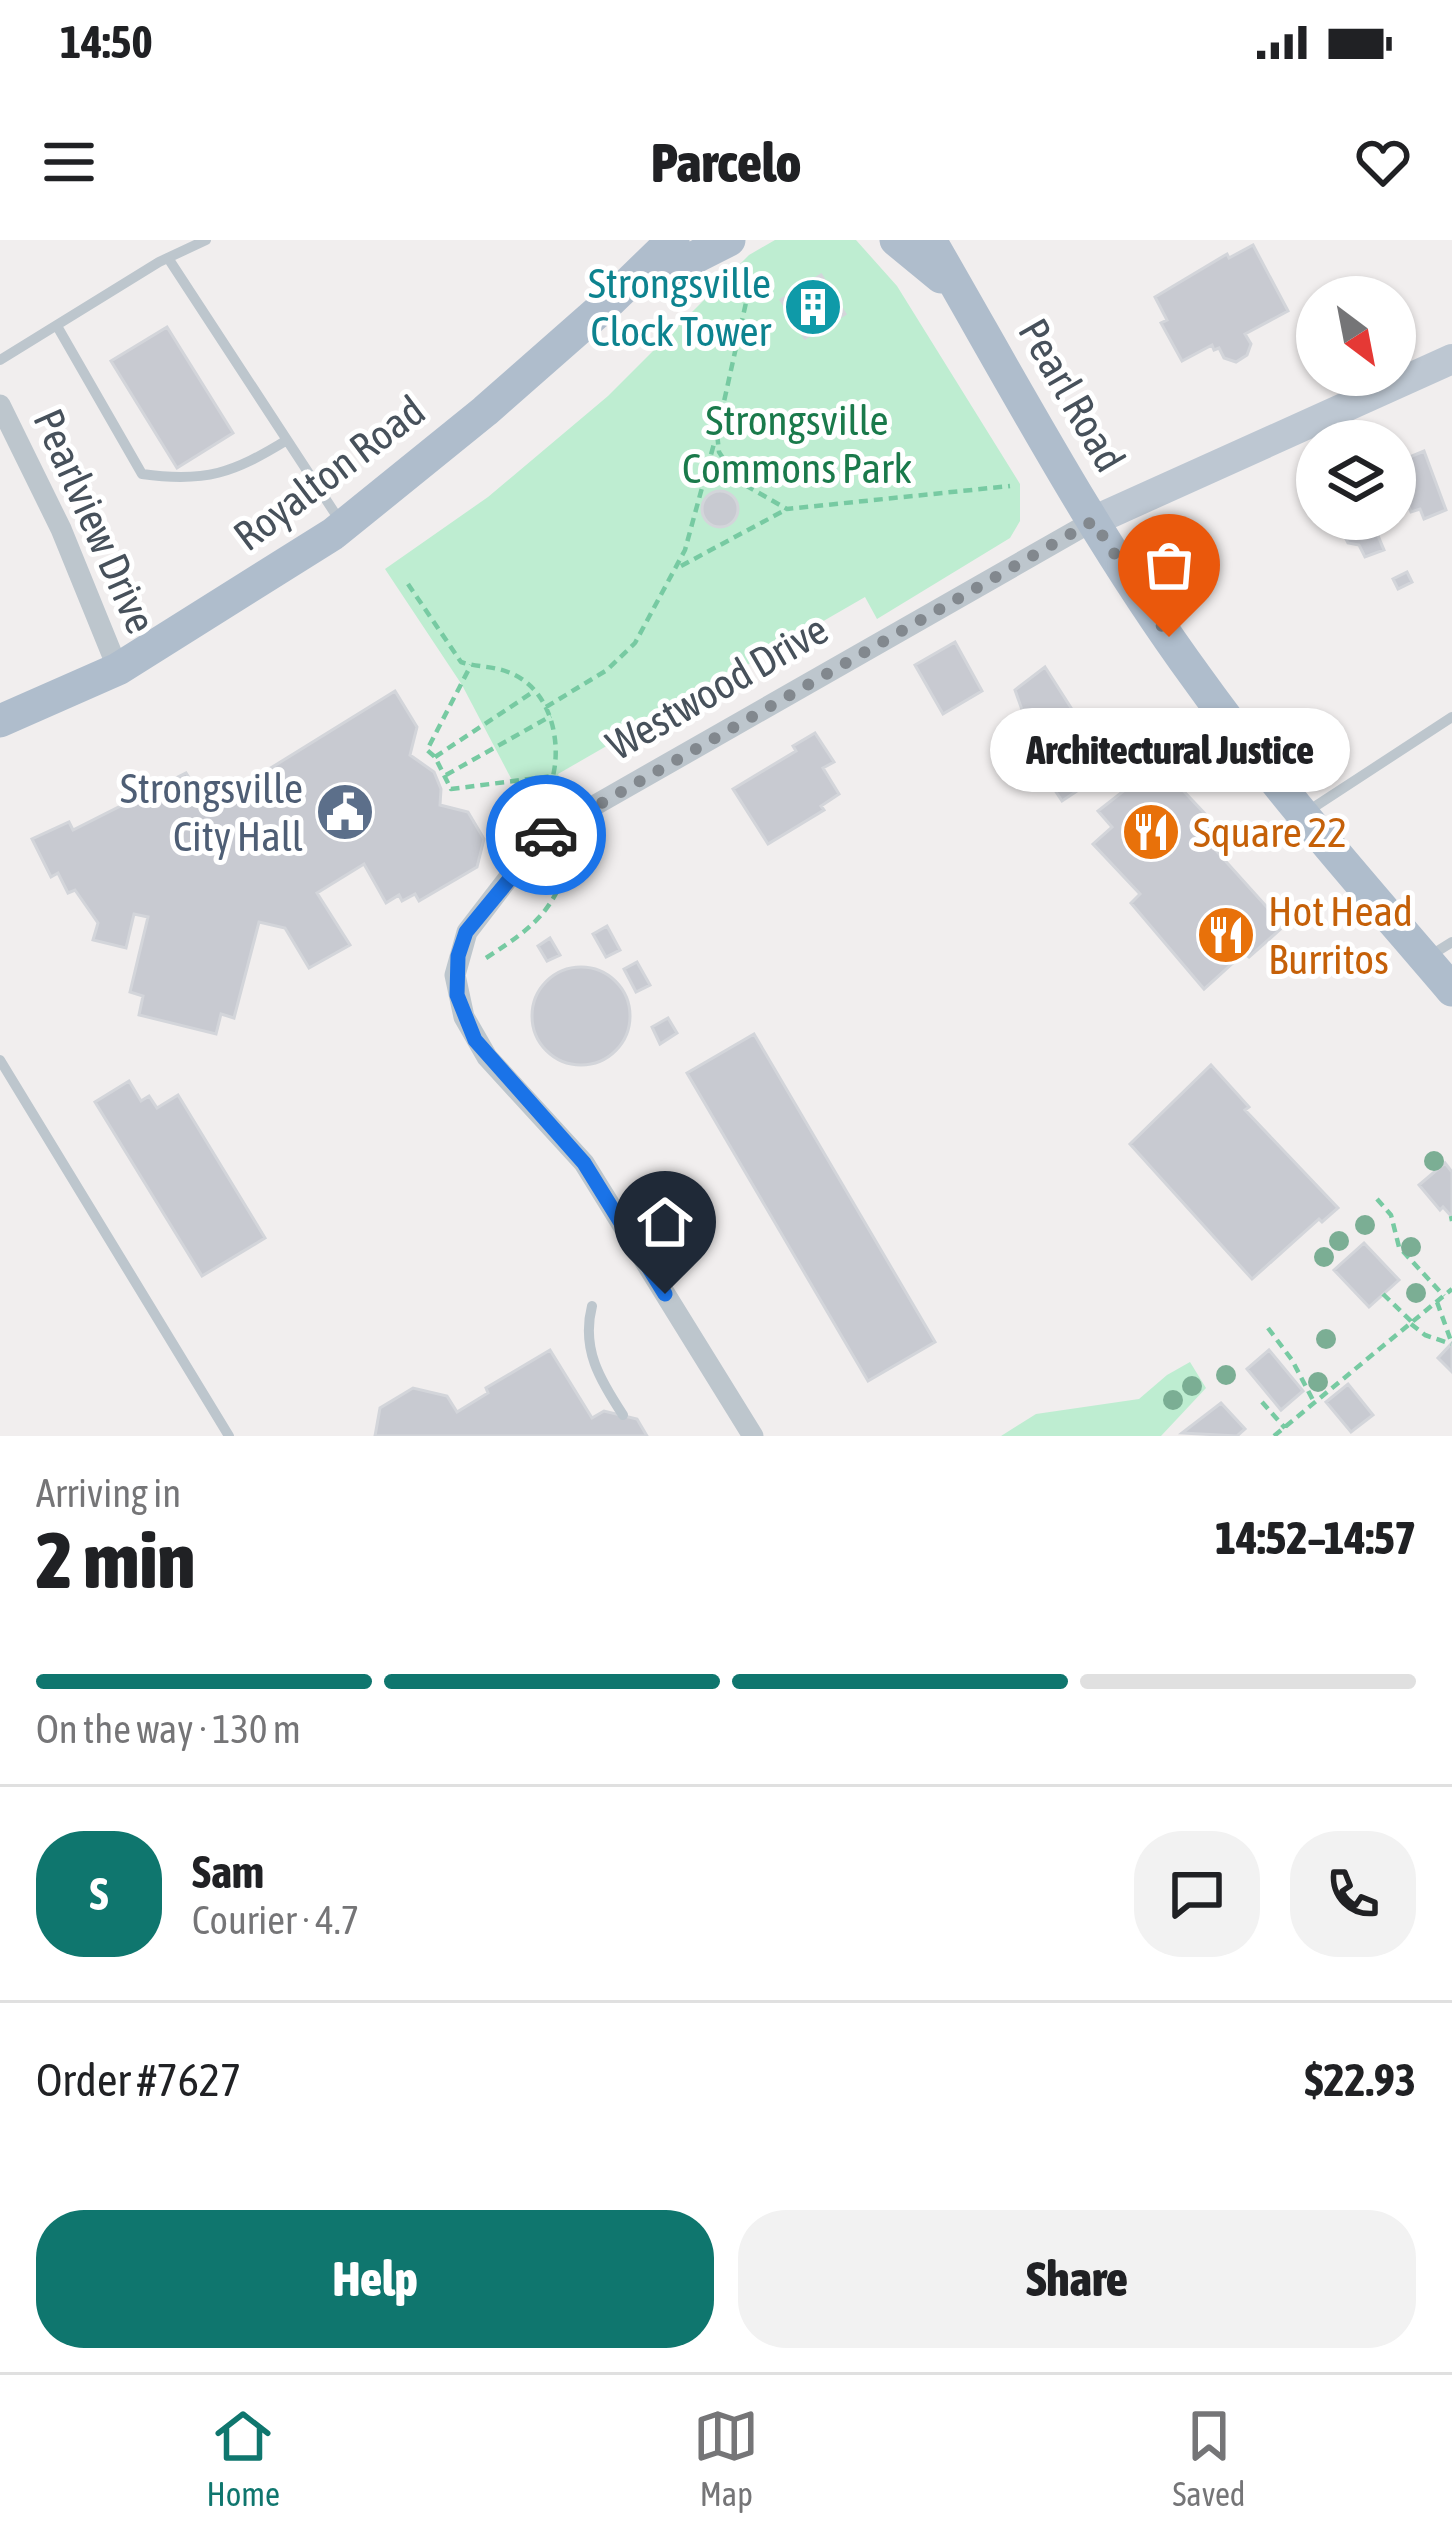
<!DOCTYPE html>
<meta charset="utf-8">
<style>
:root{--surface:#fff;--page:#f2f2f2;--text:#202124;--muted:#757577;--line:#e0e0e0;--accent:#0f766e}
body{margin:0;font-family:"Asap Condensed",sans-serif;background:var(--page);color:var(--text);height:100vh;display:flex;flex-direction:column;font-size:45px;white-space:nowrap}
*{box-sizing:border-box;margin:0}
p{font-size:39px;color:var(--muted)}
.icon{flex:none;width:66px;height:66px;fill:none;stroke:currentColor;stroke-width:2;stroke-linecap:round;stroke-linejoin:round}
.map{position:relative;height:1196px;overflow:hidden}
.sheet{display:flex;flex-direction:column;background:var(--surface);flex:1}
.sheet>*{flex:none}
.needle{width:78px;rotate:148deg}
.buttons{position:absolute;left:1296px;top:36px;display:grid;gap:24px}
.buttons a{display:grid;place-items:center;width:120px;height:120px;border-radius:50%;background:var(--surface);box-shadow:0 3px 9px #0004;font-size:60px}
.pin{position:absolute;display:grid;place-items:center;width:102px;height:102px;color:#fff;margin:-123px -51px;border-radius:50% 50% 50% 0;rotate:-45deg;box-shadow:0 0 12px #0007}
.pin .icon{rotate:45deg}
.courier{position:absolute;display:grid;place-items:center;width:120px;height:120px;margin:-60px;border:9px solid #1a73e8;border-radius:50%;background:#fff;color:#222;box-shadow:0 3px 15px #0007}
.bubble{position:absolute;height:84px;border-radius:42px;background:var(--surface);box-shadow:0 3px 9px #0004;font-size:39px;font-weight:800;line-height:84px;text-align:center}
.headline em{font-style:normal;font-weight:800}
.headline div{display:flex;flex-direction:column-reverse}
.headline{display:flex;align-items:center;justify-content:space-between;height:204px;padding:0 36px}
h1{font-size:78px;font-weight:800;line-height:90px}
.bar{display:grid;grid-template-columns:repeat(4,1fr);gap:18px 12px;align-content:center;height:144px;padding:0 36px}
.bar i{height:15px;border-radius:9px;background:var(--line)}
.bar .selected{background:var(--accent)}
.bar p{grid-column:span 4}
.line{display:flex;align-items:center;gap:30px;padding:0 36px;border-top:3px solid var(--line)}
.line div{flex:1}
.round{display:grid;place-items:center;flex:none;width:126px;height:126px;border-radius:48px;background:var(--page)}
.button{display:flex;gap:24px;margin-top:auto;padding:24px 36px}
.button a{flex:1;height:138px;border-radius:48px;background:var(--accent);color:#fff;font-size:48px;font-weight:800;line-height:138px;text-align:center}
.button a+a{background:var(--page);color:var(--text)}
.status{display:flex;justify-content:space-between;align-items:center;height:84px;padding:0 60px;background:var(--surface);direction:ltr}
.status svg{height:33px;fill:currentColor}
header{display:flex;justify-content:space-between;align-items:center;height:156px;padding:0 36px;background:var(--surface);font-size:54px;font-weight:800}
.tabs{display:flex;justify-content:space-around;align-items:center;height:168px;border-top:3px solid var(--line);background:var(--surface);font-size:33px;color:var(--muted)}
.tabs a{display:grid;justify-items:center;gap:6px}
.tabs .selected{color:var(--accent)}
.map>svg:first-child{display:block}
.green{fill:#beedd1}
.building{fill:#c8cad1;stroke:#d3d5da;stroke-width:3}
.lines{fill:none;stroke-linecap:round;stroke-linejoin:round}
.path{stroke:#77caa2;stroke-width:4.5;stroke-dasharray:9 6;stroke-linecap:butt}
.lane{stroke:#bdc6cd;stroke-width:10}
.street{stroke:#bdc6cd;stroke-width:21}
.secondary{stroke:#bdc7d2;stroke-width:30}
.primary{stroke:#afbdcc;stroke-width:33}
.tree{fill:#7bae94}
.done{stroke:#82888e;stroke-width:12;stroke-dasharray:0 21.6}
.route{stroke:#1a73e8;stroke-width:15}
.labels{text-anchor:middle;stroke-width:10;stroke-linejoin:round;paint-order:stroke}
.culture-label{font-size:42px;fill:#0d838f;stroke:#fff;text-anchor:end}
.street-label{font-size:42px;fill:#47515b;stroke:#fff}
.park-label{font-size:42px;fill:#1a7a4b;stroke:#fff}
.service-label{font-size:42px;fill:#4e5e75;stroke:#fff;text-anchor:end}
.food-label{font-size:42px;fill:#c56008;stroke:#fff;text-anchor:start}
</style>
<div class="status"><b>14:50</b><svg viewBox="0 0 49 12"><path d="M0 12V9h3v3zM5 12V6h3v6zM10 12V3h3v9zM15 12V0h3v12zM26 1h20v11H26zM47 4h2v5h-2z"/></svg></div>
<header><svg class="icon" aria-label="menu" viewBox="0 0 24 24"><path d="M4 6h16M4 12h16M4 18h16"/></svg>Parcelo<svg class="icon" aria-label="heart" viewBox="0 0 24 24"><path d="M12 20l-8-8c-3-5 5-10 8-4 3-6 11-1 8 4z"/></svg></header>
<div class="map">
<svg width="1452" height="1196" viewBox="0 0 1452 1196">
<rect width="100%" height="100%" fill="#f1eeee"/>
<path class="green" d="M 775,0 L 856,0 L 897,46 L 1020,244 L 1020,281 L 1010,298 L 877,379 L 865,357 L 558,534 C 573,567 564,567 535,584 L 462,445 L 385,329 L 488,257 L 608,156 L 749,15 Z
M 1190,1122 L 1206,1148 L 1161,1196 L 1001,1196 L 1036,1174 L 1139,1159 L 1167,1135 Z"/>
<path class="building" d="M 1253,5 L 1288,71 L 1245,94 L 1251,104 L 1247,115 L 1236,122 L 1224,118 L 1219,108 L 1214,110 L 1212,105 L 1182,121 L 1161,83 L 1167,80 L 1155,57 L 1227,14 L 1229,18 Z
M 821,35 L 845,74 L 805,98 L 781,60 Z
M 167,87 L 233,193 L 177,228 L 111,121 Z
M 1424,211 L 1446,270 L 1424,279 L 1420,269 L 1411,272 L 1395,231 L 1395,223 Z
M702 269a18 18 0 1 1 36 0a18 18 0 1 1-36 0Z
M 1336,279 L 1371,279 L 1384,310 L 1365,317 L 1359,305 L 1348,303 Z
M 1407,332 L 1412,342 L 1398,349 L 1393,339 Z
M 955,402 L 982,451 L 943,474 L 915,425 Z
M 1045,427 L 1110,529 L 1062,561 L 1045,535 L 1015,450 Z
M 395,451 L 417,487 L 410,515 L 434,532 L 441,549 L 440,565 L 468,572 L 484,599 L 477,627 L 419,661 L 415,654 L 402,661 L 399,655 L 386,663 L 364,624 L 317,653 L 350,705 L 309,728 L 285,688 L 259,682 L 234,778 L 221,774 L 216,794 L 139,775 L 143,756 L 130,752 L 148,677 L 134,674 L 126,708 L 93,700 L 98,683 L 75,650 L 68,653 L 58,633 L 51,637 L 32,599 L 69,582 L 73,590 L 186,533 L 212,573 L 235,558 L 232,552 Z
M 815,493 L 834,522 L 823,528 L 839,554 L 821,566 L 824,570 L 768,604 L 733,549 L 796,511 L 793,506 Z
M 1158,524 L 1224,594 L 1211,605 L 1284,686 L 1249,717 L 1244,713 L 1204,749 L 1131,663 L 1140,654 L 1093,604 L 1112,587 L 1098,571 Z
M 607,686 L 620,710 L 606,717 L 593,694 Z
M 550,698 L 560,715 L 547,721 L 538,706 Z
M 637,722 L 650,745 L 636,752 L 624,729 Z
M532 776a49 49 0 1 1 98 0a49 49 0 1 1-98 0Z
M 668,778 L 677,793 L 660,804 L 652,787 Z
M 754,794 L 935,1102 L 868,1141 L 687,833 Z
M 1211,825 L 1249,867 L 1245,870 L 1338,968 L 1322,982 L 1319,979 L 1252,1039 L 1130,904 Z
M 129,841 L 141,861 L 149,856 L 157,868 L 178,855 L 265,998 L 202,1036 L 95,862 Z
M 1445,923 L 1452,932 L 1452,977 L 1443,967 L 1440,970 L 1419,945 Z
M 1364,1003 L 1399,1040 L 1369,1067 L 1334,1030 Z
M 1452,1103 L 1452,1132 L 1438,1118 Z
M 550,1110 L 592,1178 L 604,1171 L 637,1179 L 647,1196 L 375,1196 L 380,1168 L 413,1148 L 447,1156 L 457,1172 L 488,1153 L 486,1148 Z
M 1269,1110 L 1303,1151 L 1281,1170 L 1247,1129 Z
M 1348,1144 L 1373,1175 L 1351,1192 L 1326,1162 Z
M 1221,1163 L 1245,1189 L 1237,1196 L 1182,1193 Z"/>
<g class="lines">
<path class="path" d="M 749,49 L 717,193 L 719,212 L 738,241 L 787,269 L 1010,246
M 681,326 L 787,269
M 408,344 L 461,422 C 476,427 493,426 508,432 C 549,447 562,498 553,536 L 451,549 L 435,517 L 427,510 L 471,425
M 546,467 L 607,430 L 635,403 L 685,310 L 715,200
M 435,517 L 533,452
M 446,535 L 551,476
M 486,718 C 536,686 558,668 571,609
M 1377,959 L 1391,975 L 1399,1007 L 1444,1056
M 1451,976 L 1452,981
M 1383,1054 L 1413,1083
M 1437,1062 L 1451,1101
M 1411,1084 L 1425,1095 L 1451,1104
M 1268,1088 L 1292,1120 L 1315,1164
M 1262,1162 L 1285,1188
M 1274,1196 L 1452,1049"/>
<path class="lane" d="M 168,18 L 340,281
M 57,86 L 142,234 C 206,243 233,233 287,200
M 0,120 L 159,22 L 206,0
M 1305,573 L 1452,477
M 1428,717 L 1452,702
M 0,820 L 229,1196
M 592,1066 C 581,1109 600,1140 623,1175"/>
<path class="street" d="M 0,165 L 61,289 L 118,429
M 753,1196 L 584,923 L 487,817 L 464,777 L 455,735 L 467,692 L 520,623 L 555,588 L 1093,281"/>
<path class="secondary" d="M 1093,281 L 1452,119"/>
<path class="primary" d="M 896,0 L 941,37
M 930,0 C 1015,147 1096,300 1197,438 C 1275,547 1365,648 1452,750
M 648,41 L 729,0
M 0,481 L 118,429 L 333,294 L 485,171 L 609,62 L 673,0"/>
</g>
<g class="tree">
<circle cx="1434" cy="921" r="10"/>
<circle cx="1365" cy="985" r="10"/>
<circle cx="1339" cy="1001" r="10"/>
<circle cx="1411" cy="1007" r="10"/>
<circle cx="1324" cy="1017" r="10"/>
<circle cx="1416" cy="1053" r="10"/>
<circle cx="1326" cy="1099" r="10"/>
<circle cx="1226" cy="1135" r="10"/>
<circle cx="1318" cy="1142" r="10"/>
<circle cx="1192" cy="1146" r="10"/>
<circle cx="1173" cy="1160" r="10"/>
</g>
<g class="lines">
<path class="done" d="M 546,595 L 1093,281 L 1169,397"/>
<path class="route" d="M 546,595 L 466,692 L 458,716 L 457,755 L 475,800 L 584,923 L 665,1054"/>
</g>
<defs>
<symbol id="building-disc" viewBox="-11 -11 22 22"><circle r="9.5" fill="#0f9aa8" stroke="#fff"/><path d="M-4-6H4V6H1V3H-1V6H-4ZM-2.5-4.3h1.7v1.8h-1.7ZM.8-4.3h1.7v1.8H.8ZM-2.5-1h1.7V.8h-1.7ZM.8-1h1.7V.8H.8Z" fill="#fff"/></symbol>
<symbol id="civic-disc" viewBox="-11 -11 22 22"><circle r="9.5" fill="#5c6f8a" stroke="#fff"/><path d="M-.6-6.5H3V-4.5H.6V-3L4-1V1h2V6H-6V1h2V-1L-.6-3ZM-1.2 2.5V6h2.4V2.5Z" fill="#fff"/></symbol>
<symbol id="restaurant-disc" viewBox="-11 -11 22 22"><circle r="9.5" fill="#e8710a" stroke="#fff"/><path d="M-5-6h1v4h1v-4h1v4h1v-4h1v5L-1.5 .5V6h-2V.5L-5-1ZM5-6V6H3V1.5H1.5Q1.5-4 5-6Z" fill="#fff"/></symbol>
</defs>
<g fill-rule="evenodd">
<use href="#building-disc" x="780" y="34" width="66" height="66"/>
<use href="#civic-disc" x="312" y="539" width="66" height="66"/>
<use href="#restaurant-disc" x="1118" y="559" width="66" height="66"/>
<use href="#restaurant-disc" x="1193" y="662" width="66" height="66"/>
</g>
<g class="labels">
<g class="culture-label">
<text x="771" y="58">Strongsville<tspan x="771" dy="48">Clock Tower</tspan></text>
</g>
<g class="street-label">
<text transform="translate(1072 155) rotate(60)" y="15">Pearl Road</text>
<text transform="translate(329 233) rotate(-37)" y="15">Royalton Road</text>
<text transform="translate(95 281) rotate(66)" y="15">Pearlview Drive</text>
<text transform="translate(717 447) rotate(-30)" y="15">Westwood Drive</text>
</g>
<g class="park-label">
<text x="797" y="195">Strongsville<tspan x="797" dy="48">Commons Park</tspan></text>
</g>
<g class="service-label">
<text x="303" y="563">Strongsville<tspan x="303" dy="48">City Hall</tspan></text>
</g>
<g class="food-label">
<text x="1193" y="607">Square 22</text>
<text x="1268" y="686">Hot Head<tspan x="1268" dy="48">Burritos</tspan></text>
</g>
</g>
</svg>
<div class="buttons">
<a><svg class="needle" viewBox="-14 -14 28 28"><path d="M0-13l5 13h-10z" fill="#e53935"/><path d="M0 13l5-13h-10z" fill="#757577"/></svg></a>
<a><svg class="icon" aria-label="layers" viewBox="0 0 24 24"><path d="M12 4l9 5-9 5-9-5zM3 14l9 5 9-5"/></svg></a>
</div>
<div class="pin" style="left:1169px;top:397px;background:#ea580c"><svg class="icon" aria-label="bag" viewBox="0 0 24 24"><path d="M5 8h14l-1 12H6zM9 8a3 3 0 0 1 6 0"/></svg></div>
<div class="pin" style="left:665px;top:1054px;background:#1f2937"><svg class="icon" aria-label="home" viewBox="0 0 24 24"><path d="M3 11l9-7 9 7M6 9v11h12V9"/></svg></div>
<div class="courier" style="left:546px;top:595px"><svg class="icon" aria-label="car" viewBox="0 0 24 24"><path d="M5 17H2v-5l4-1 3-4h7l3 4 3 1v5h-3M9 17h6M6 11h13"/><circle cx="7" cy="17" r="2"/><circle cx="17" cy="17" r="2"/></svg></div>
<div class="bubble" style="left:990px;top:468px;width:360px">Architectural Justice</div>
</div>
<section class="sheet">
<div class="headline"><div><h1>2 min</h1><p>Arriving in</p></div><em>14:52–14:57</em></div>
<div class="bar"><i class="selected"></i><i class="selected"></i><i class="selected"></i><i></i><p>On the way · 130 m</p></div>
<div class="line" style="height:216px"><b class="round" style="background:var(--accent);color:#fff">S</b><div><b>Sam</b><p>Courier · 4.7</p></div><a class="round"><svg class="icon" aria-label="chat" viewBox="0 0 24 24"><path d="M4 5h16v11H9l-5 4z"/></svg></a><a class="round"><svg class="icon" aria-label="phone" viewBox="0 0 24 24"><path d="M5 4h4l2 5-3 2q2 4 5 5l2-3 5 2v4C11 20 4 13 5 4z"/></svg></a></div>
<div class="line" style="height:156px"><div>Order #7627</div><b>$22.93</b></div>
<div class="button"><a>Help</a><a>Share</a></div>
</section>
<nav class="tabs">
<a class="selected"><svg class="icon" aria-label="home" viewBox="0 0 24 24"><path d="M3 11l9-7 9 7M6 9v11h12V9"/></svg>Home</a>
<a><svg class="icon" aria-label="map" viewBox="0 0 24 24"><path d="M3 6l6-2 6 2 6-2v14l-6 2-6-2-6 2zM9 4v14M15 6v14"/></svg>Map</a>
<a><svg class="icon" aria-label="saved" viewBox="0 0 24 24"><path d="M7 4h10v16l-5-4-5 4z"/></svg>Saved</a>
</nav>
